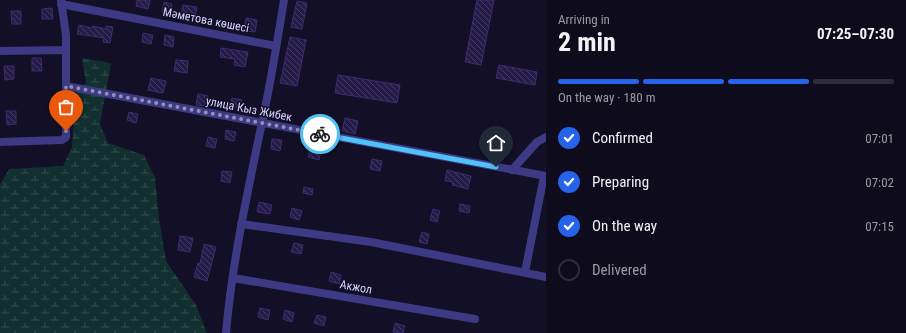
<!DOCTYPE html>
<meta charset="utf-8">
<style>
:root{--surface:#0e0b1c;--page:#171425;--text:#f1f3f6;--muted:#9b9ba3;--line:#2e2b3b;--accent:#2563eb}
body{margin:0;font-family:"Roboto Condensed",sans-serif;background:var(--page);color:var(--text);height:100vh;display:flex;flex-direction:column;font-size:15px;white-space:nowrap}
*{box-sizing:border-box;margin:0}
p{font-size:13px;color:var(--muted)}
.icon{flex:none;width:22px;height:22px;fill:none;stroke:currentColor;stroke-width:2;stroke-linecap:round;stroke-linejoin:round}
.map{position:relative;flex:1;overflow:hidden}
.drawer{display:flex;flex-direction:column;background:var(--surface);width:360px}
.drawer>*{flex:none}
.pin{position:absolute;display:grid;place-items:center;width:34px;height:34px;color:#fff;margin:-41px -17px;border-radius:50% 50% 50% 0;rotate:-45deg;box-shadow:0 0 4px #0007}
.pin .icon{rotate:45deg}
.courier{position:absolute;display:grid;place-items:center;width:40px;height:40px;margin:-20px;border:3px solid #4fc3f7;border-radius:50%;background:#fff;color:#222;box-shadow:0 1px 5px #0007}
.overview em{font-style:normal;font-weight:700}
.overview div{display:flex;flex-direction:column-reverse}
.overview{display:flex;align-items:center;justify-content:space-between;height:68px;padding:0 12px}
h1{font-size:26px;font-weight:700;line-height:30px}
.bar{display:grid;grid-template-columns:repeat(4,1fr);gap:6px 4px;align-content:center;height:48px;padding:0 12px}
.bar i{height:5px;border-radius:3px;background:var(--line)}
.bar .on{background:var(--accent)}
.bar p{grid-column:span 4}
ol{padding:0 12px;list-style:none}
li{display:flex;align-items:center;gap:12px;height:44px}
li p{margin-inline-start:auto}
li .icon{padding:4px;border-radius:50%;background:var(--accent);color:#fff;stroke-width:4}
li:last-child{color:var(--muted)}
li i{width:22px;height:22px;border:2px solid var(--line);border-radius:50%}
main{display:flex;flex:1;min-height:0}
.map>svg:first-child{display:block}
.wetland{fill:url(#wetland-marsh)}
.building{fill:url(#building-back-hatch);stroke:#3b2d73}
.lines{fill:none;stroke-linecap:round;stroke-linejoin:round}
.minor{stroke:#3d3a85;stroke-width:8}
.done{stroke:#948fb3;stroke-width:4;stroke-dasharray:0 7.2}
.route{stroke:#4fc3f7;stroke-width:5}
.labels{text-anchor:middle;stroke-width:3;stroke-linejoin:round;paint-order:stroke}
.street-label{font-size:12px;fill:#d9d4ff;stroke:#130f26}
</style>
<main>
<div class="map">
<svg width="546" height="333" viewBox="0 0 546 333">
<defs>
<pattern id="wetland-marsh" width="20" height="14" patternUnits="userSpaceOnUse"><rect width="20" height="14" fill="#12302f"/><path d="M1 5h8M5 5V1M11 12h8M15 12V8" fill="none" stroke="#344d4e"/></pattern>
<pattern id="building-back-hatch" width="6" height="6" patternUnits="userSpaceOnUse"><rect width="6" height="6" fill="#241b47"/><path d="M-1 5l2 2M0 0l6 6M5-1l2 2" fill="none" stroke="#433b63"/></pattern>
</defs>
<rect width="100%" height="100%" fill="#130f26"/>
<path class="wetland" d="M 82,58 L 111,63 L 100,124 L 108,143 L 144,155 L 155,178 L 159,219 L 166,261 L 196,305 L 207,333 L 0,333 L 0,185 L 9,169 L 63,166 L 72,147 L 75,95 L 86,83 Z"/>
<path class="building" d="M 137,0 L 150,0 L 148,9 L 136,6 Z
M 477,0 L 494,0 L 481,65 L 465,62 Z
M 297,1 L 307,3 L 302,29 L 291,27 Z
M 164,2 L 172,4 L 170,13 L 162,12 Z
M 183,5 L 197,7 L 194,20 L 181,17 Z
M 52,8 L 53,19 L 42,19 L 42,9 Z
M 11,11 L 21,11 L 21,24 L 12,24 Z
M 246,18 L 257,20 L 255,32 L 244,31 Z
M 79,25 L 92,28 L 93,26 L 106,29 L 106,26 L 113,27 L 110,43 L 103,42 L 104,38 L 77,34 Z
M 143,33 L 153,35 L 151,44 L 142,42 Z
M 165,35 L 174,37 L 173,47 L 164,45 Z
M 290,37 L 306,40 L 297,86 L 280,83 Z
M 221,48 L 248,52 L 245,67 L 234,65 L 235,59 L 220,57 Z
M 32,58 L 41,58 L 42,71 L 32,71 Z
M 176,60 L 188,61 L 187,73 L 174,71 Z
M 499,65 L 537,72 L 535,85 L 496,78 Z
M 4,66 L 14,66 L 14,79 L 5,80 Z
M 338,75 L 400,85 L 397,103 L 335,93 Z
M 151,78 L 166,81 L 163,93 L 148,90 Z
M 198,94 L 208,96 L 206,106 L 196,105 Z
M 232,98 L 242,100 L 240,108 L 230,106 Z
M 6,111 L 16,111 L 16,124 L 7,125 Z
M 129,112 L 138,114 L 136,123 L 127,120 Z
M 345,118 L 358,121 L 355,134 L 342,131 Z
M 226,130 L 236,132 L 234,141 L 225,139 Z
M 208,137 L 217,139 L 215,148 L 206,146 Z
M 272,139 L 282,140 L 280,151 L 271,149 Z
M 311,147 L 321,149 L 319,160 L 308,157 Z
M 372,159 L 382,161 L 380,171 L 370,169 Z
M 447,170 L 471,176 L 468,189 L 452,185 L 453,182 L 445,181 Z
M 222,171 L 232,172 L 230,183 L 221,181 Z
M 304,187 L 313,189 L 312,195 L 303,193 Z
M 259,202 L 272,205 L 270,214 L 257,212 Z
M 460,204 L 470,206 L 469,213 L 459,211 Z
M 292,208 L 302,211 L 299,220 L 290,217 Z
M 433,209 L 440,211 L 437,222 L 430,220 Z
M 422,232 L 429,234 L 427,244 L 419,242 Z
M 180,236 L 193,238 L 190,252 L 178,250 Z
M 294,243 L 303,245 L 301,254 L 291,252 Z
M 204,244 L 216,247 L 207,281 L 194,277 L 198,263 L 200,264 Z
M 331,272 L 341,275 L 339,284 L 329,281 Z
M 260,308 L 270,310 L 268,320 L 258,317 Z
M 285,310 L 294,313 L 292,322 L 283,319 Z
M 317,315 L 326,317 L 324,326 L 314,323 Z
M 395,323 L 405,326 L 403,333 L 393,332 Z"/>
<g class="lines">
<path class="minor" d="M 61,4 L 276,46
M 0,51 L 66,50
M 66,86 L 546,176
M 0,142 L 62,140 L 66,137 L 66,35 L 61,0
M 512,170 L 537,142 L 546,137
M 241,224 L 371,242 L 546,277
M 525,272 L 544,176
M 233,278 L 475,319
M 226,333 C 233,252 252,173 268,93 C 274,62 279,31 284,0"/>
</g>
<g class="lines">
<path class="done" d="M 66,131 L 66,86 L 320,134"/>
<path class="route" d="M 320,134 L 496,167"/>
</g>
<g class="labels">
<g class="street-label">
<text transform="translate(206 20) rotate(11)" y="4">Мәметова көшесі</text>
<text transform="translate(249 109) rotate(11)" y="4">улица Кыз Жибек</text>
<text transform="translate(356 287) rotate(10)" y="4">Акжол</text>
</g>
</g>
</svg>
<div class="pin" style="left:66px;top:131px;background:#ea580c"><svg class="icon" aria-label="bag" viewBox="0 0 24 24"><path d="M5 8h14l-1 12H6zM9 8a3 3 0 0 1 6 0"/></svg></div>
<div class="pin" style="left:496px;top:167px;background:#1f2937"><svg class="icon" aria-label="home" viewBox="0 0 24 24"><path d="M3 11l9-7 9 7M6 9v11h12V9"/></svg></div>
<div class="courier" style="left:320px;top:134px"><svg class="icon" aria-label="bike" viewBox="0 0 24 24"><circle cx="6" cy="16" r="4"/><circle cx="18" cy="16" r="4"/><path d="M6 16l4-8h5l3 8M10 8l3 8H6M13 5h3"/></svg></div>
</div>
<section class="drawer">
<div class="overview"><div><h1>2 min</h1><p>Arriving in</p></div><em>07:25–07:30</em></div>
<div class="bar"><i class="on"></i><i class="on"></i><i class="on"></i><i></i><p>On the way · 180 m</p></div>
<ol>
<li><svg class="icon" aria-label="check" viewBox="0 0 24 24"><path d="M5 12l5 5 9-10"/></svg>Confirmed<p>07:01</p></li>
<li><svg class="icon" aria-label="check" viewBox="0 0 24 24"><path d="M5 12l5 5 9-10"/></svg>Preparing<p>07:02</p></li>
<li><svg class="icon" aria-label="check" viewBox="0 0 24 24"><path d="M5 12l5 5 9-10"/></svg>On the way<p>07:15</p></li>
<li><i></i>Delivered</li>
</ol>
</section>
</main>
